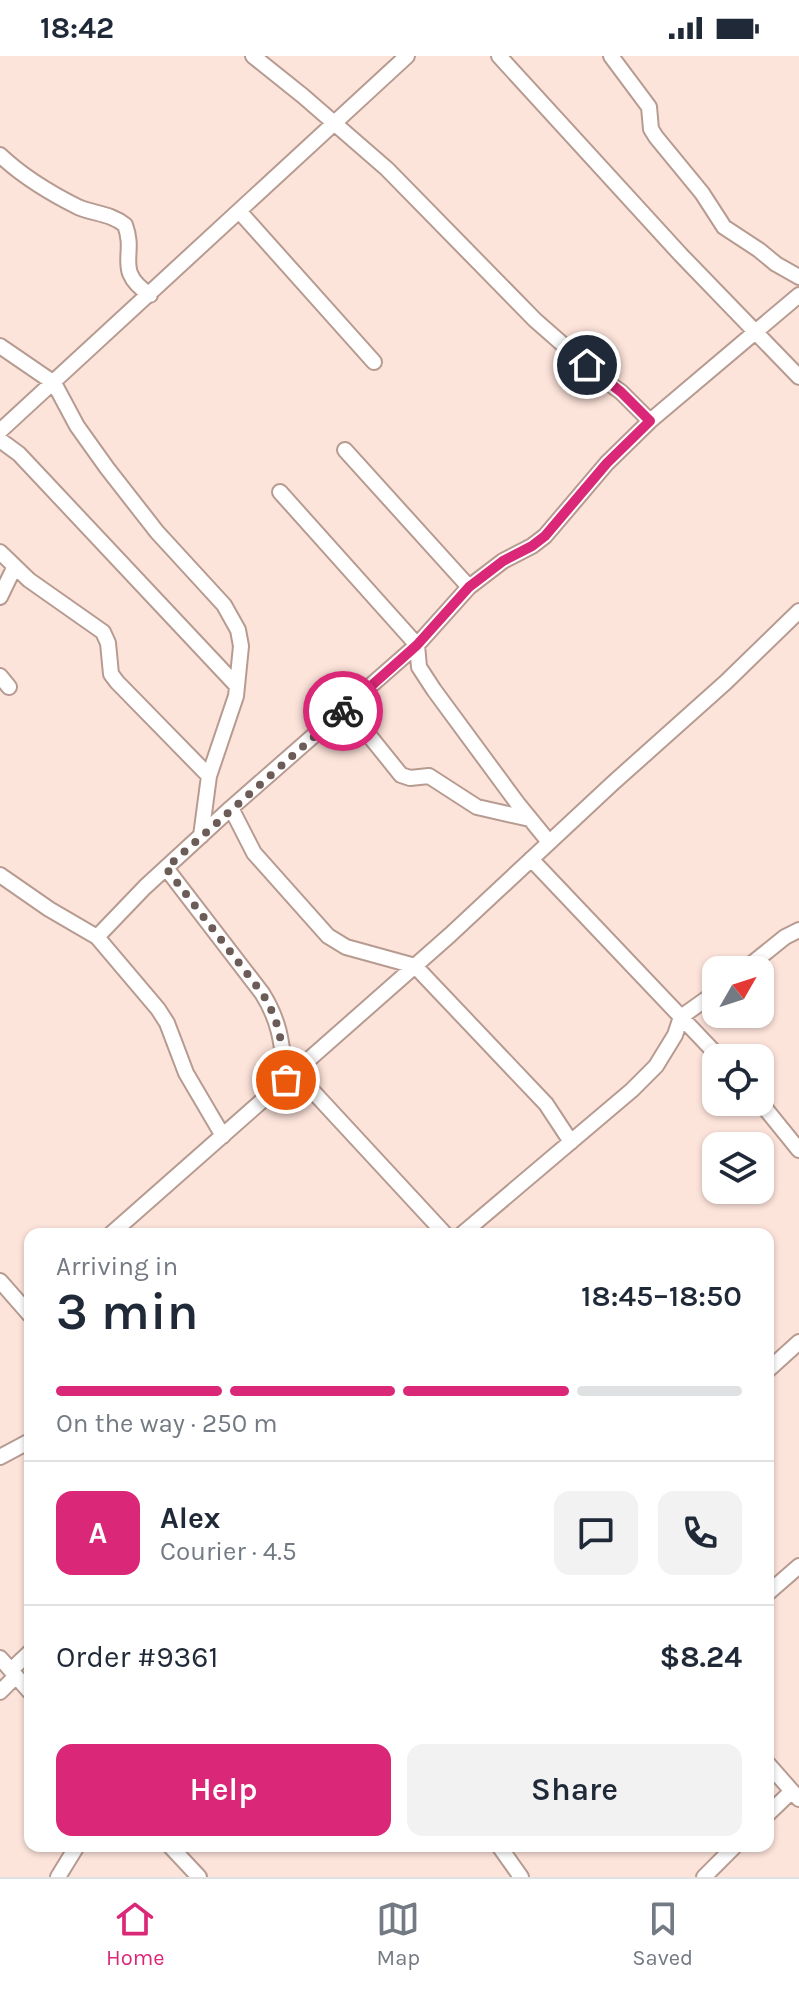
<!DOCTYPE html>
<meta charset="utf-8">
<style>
:root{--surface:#fff;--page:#f2f2f3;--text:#1f2937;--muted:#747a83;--line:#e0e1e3;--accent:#db2777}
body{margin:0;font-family:Karla,sans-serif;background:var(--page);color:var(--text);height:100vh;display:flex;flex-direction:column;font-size:30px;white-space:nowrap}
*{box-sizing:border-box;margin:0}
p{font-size:26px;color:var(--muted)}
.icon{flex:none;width:44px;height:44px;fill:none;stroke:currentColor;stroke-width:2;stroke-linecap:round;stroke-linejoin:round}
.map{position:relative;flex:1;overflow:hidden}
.details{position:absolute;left:24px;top:1172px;width:750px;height:624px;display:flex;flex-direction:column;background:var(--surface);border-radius:16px;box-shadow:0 2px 6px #0004}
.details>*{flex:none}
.needle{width:52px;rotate:51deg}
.controls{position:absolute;left:702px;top:900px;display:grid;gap:16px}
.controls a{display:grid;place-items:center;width:72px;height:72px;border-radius:16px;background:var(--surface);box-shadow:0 2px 6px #0004;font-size:40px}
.pin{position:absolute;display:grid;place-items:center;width:68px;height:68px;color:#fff;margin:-34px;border:4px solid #fff;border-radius:50%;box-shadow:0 2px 8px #0007}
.courier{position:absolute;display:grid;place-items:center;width:80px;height:80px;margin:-40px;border:6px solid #db2777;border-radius:50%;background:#fff;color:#222;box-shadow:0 2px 10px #0007}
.headline em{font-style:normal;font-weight:600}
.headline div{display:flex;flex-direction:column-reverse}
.headline{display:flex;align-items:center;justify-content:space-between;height:136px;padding:0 32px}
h1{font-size:52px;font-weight:600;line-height:60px}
.bar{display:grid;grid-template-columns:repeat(4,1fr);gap:12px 8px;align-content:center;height:96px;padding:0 32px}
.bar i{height:10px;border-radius:6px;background:var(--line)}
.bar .current{background:var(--accent)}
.bar p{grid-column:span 4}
.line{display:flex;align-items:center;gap:20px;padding:0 32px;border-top:2px solid var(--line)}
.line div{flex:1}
.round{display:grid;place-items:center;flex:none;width:84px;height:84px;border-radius:16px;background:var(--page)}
.action{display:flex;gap:16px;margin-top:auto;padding:16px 32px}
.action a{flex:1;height:92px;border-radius:16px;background:var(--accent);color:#fff;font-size:32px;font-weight:600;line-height:92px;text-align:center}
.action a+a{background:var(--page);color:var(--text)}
.status{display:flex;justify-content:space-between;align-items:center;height:56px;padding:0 40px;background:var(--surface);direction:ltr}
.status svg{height:22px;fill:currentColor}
.tab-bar{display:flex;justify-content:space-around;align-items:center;height:112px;border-top:2px solid var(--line);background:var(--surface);font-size:22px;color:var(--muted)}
.tab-bar a{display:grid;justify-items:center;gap:4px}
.tab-bar .current{color:var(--accent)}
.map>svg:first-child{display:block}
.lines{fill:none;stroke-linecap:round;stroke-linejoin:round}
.minor-casing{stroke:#b79b91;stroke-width:18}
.minor{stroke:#fff;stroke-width:14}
.done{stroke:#6c5c57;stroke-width:8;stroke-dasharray:0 14.4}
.route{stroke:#db2777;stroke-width:10}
</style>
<div class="status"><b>18:42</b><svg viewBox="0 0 49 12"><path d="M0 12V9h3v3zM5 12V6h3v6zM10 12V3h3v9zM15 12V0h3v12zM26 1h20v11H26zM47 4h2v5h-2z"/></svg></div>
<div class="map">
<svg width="799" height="1821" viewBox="0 0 799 1821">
<rect width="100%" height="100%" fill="#fde4db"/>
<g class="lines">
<defs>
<path id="minor" d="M 499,0 L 681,199 L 799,321
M 611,0 L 649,51 L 651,73 L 656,81 L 702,137 L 724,171 L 759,194 L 776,208 L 799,221
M 0,99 C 21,119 52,138 78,151 C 94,158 110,157 125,169 C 137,200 113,214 150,239
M 239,155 L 374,306
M 0,290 L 54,327 L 77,370 L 107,412 L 157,476 L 224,549 L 238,574 L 241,590 L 236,640 L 209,720 L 201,780
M 650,365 L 799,239
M 0,375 L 407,0
M 0,384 L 19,398 L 237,630
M 345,394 L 469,531
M 280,436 L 417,589 L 419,611 L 434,634 L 518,748 L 549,786
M 0,496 L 29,524 L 103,576 L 108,587 L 111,618 L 117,626 L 209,720
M 0,541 L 14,512
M 0,620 L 9,631
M 347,652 L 401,719 L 410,722 L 429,720 L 477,751 L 530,763
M 231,752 L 254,797 L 328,880 L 346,891 L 415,910 L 546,1048 L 571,1086
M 531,803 L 720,1002
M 166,812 L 262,937 C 281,967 282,990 286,1024
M 0,819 L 49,853 L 97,881 L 158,953 L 167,967 L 186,1017 L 223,1080
M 97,881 L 145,831 L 231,752 L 417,589 L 469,531 L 503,505 L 532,490 L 545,480 L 607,407 L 650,365 L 621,336 L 600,321 L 535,264 L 387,113 L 303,40 L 253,0
M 744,914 L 785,881 L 799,874
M 295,1016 L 445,1178
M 760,1046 L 799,1094
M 111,1178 L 450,879 L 613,727 L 726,626 L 799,555
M 462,1178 L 632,1034 L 656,1010 L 675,979 L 681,961 L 716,936
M 0,1225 L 30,1259
M 768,1314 L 799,1286
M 0,1401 L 30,1385
M 768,1537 L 799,1510
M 0,1602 L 30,1636
M 11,1614 L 30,1596
M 0,1636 L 16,1620
M 768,1708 L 799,1743
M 768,1758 L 792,1735
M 170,1790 L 199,1821
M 499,1790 L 521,1821
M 58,1821 L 77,1790
M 704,1821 L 735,1790"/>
</defs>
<use href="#minor" class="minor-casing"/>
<use href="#minor" class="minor"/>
</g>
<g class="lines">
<path class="done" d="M 286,1024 C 282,990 281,967 262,937 L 166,812 L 343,655"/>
<path class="route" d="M 343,655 L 417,589 L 469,531 L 503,505 L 532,490 L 545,480 L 607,407 L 650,365 L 621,336 L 587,309"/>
</g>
</svg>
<div class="controls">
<a><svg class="needle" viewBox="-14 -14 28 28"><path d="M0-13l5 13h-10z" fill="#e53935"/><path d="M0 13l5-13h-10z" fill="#747a83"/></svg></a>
<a><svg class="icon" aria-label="locate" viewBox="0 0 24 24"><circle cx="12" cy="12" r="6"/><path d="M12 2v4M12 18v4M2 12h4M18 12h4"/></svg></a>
<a><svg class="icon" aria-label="layers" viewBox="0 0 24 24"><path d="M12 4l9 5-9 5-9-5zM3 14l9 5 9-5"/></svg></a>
</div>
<div class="pin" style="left:286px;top:1024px;background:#ea580c"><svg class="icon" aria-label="bag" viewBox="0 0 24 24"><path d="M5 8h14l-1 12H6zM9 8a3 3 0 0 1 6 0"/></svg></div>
<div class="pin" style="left:587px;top:309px;background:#1f2937"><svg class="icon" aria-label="home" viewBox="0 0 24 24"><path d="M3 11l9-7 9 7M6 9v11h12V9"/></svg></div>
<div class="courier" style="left:343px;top:655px"><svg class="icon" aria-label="bike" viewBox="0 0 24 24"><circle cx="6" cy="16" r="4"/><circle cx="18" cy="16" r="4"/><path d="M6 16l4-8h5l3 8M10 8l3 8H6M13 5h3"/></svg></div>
<section class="details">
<div class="headline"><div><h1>3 min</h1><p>Arriving in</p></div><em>18:45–18:50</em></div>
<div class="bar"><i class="current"></i><i class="current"></i><i class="current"></i><i></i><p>On the way · 250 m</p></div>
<div class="line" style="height:144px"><b class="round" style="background:var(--accent);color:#fff">A</b><div><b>Alex</b><p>Courier · 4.5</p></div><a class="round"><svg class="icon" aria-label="chat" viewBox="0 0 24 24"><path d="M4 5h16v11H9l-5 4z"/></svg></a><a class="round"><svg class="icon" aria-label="phone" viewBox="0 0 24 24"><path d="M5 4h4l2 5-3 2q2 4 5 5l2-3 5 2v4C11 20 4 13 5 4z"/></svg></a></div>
<div class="line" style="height:104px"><div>Order #9361</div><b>$8.24</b></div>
<div class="action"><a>Help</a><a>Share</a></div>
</section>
</div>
<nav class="tab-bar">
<a class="current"><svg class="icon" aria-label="home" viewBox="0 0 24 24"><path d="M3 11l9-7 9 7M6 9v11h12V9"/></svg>Home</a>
<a><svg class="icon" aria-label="map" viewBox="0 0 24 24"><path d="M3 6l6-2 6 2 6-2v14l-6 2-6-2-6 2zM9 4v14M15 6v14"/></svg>Map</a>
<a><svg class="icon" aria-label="saved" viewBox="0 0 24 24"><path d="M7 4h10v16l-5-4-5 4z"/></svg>Saved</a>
</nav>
